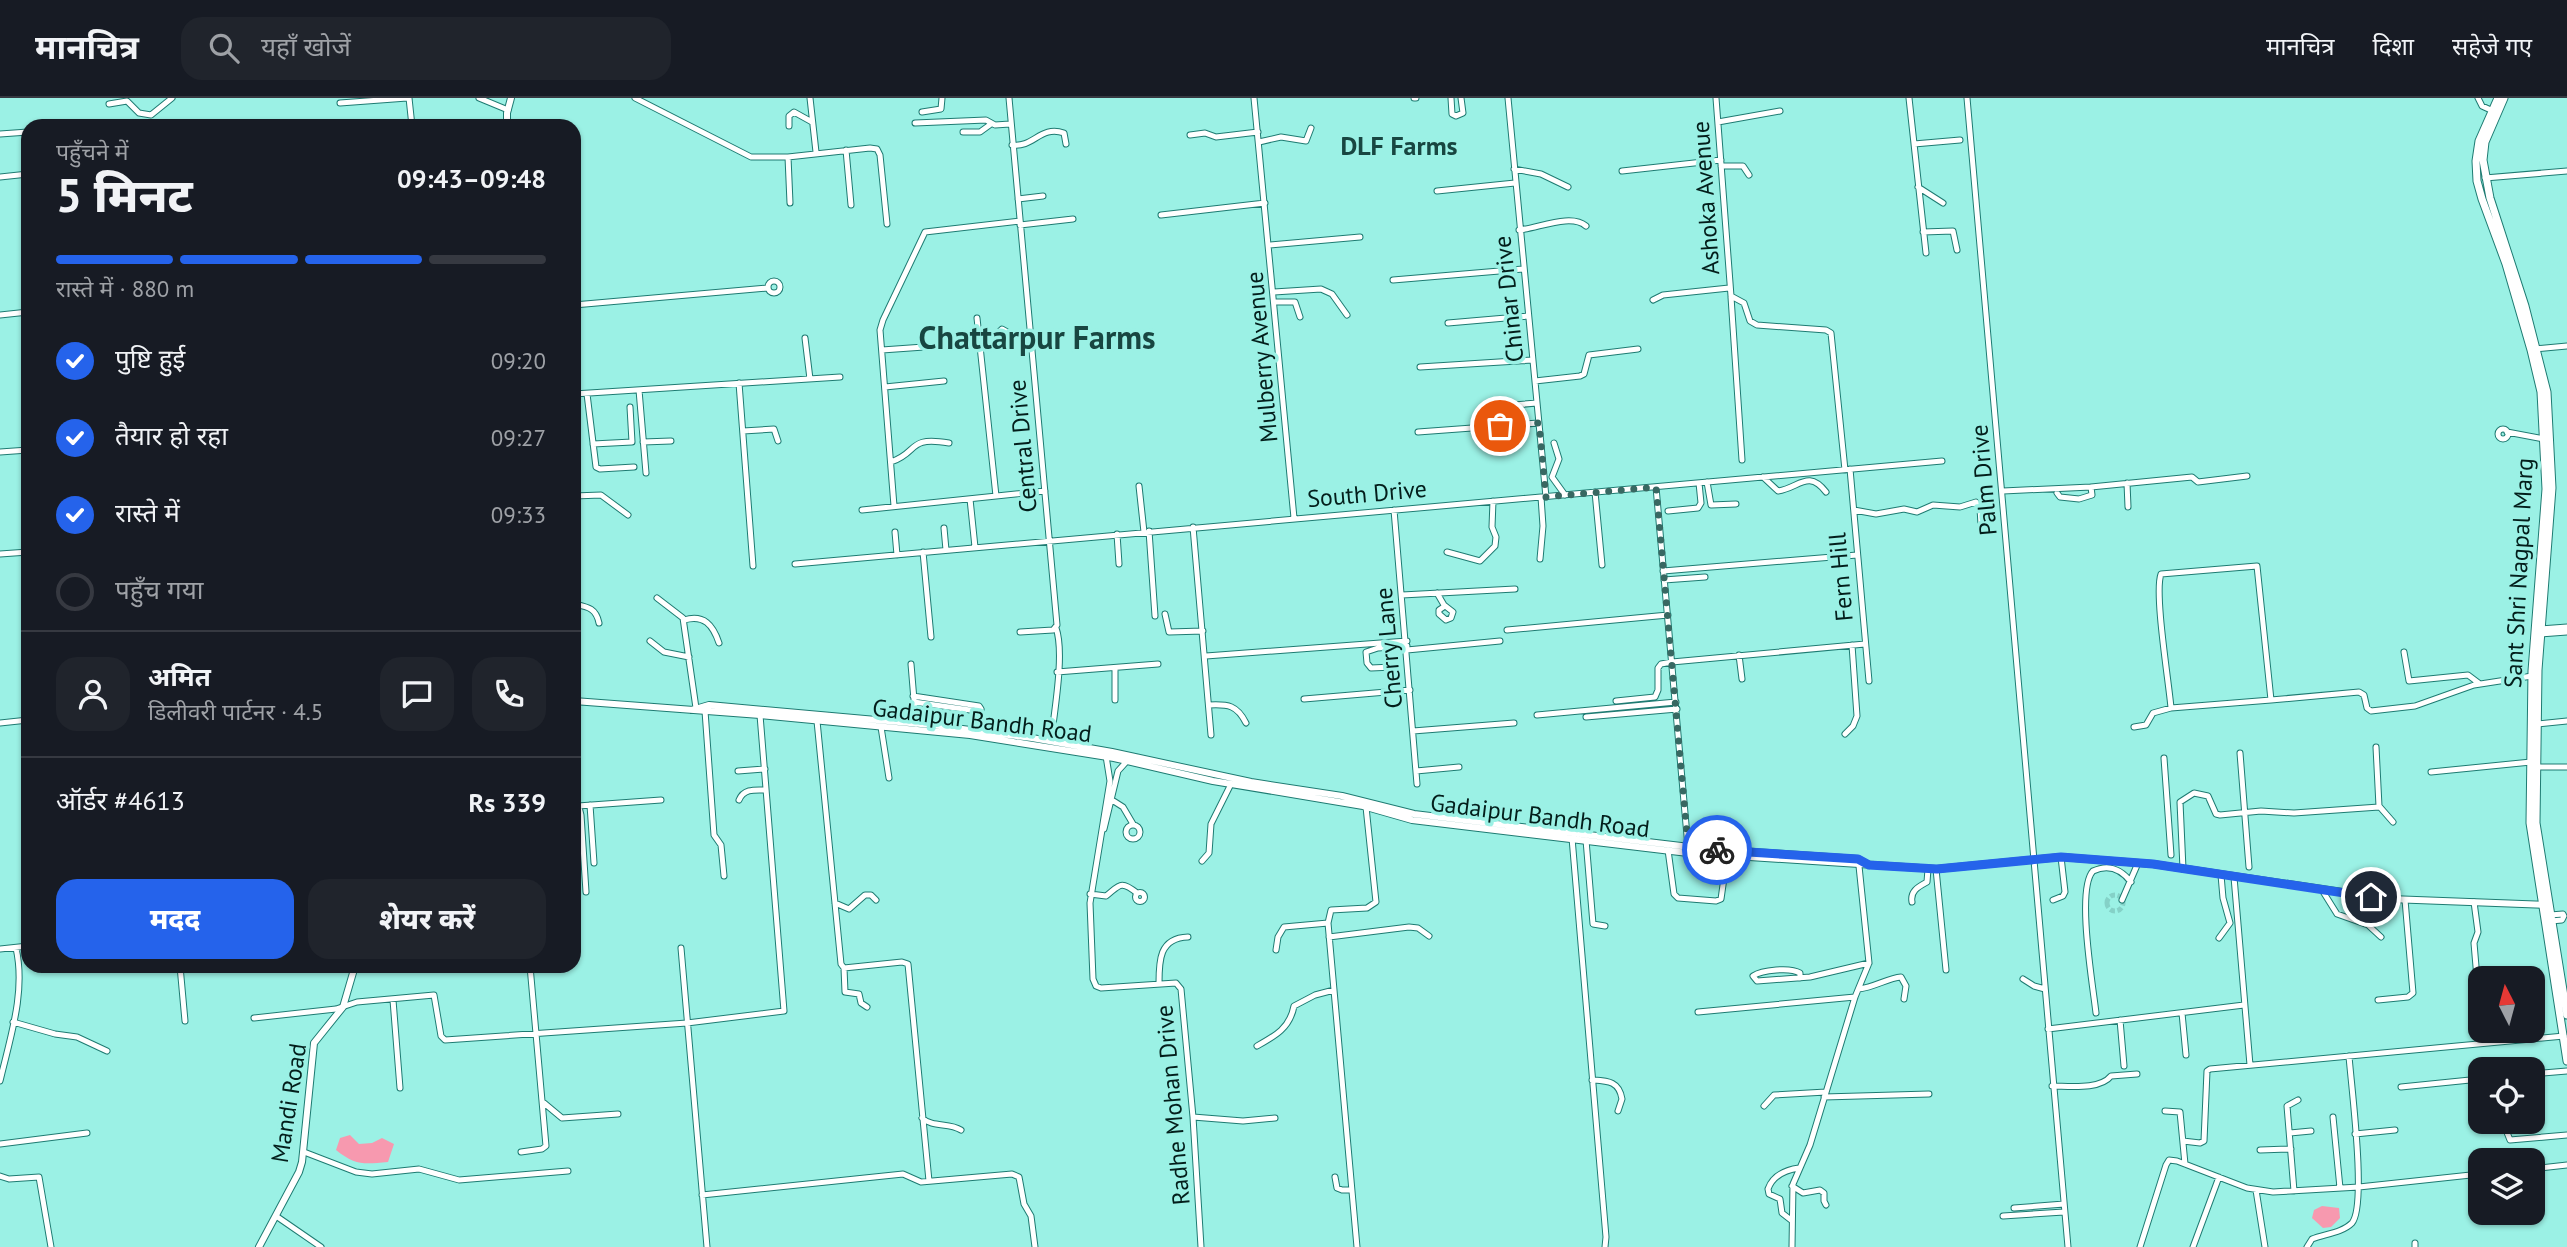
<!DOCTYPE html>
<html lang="hi">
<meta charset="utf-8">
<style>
:root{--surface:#171b24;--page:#20242c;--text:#f1f3f6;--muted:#9ea1a6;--line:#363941;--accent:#2563eb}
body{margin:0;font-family:"PT Sans","Noto Sans Devanagari",sans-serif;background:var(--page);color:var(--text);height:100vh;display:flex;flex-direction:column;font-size:26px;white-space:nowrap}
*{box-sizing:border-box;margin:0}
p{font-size:23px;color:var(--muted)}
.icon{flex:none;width:38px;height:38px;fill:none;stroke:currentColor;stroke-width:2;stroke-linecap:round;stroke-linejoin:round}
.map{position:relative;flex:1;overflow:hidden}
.drawer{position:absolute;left:21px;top:21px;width:560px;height:854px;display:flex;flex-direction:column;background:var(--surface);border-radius:21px;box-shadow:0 2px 5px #0004}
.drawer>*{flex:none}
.needle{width:46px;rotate:354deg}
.tools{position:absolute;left:2468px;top:868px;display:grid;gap:14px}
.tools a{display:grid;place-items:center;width:77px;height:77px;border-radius:14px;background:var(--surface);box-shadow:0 2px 5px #0004;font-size:35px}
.pin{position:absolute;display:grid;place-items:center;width:60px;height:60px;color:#fff;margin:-30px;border:4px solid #fff;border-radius:50%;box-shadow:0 2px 7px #0007}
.courier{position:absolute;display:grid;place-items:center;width:70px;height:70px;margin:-35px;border:5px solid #2563eb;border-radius:50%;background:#fff;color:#222;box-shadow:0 2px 9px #0007}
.headline em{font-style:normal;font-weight:800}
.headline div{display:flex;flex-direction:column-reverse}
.headline{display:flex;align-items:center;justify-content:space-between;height:119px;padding:0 35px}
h1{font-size:46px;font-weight:800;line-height:52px}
.bar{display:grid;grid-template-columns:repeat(4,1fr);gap:10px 7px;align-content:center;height:84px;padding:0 35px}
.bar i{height:9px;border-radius:5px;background:var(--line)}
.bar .selected{background:var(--accent)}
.bar p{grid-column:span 4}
.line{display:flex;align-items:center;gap:18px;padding:0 35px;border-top:2px solid var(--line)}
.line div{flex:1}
.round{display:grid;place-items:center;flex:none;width:74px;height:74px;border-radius:21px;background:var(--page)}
ol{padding:0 35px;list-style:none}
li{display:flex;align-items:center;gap:21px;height:77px}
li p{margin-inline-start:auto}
li .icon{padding:7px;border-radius:50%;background:var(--accent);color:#fff;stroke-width:4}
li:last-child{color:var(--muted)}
li i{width:38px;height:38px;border:4px solid var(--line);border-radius:50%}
.cta{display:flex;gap:14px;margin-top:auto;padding:14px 35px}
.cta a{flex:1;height:80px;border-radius:21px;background:var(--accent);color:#fff;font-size:28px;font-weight:800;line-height:80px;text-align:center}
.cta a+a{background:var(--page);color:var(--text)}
header{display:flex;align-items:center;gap:42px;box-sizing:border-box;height:98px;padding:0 35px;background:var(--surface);border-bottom:2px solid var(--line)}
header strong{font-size:33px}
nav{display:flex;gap:38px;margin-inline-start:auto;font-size:24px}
.search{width:490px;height:63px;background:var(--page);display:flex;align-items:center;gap:18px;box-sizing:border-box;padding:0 24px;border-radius:21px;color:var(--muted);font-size:26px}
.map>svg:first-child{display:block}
.water{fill:#f799af}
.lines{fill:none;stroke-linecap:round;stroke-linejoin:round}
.minor-tunnel{stroke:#84d1c7;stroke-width:5;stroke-dasharray:5 2.5;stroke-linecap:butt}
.minor-casing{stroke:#1e7b72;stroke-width:7}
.tertiary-casing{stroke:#1e7b72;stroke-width:8}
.secondary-casing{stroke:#1e7b72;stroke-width:9}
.minor{stroke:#fff;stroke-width:5}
.tertiary{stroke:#fff;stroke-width:6}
.secondary{stroke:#fff;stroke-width:7}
.done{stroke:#386862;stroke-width:7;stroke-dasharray:0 12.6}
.route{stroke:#2563eb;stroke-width:9}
.labels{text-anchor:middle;stroke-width:7;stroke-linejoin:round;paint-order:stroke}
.street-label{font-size:24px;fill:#031e1b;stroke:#9bf1e5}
.neighbourhood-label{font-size:26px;font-weight:bold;fill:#184641;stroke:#9bf1e5}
.district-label{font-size:32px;font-weight:bold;fill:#184641;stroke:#9bf1e5}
</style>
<header>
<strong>मानचित्र</strong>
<div class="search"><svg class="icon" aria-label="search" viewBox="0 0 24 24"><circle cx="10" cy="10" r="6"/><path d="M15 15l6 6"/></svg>यहाँ खोजें</div>
<nav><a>मानचित्र</a><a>दिशा</a><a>सहेजे गए</a></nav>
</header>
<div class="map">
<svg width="2567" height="1149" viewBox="0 0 2567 1149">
<rect width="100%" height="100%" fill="#9bf1e5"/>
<path class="water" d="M 350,1037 L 359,1046 L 372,1045 L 382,1040 L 394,1046 L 388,1064 C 364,1066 356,1068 336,1052 L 340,1040 Z
M 2322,1108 L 2339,1110 L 2340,1120 L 2331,1129 L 2323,1130 L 2312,1120 L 2314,1112 Z"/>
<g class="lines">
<path class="minor-tunnel" d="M2107 805a8 8 0 1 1 16 0a8 8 0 1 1-16 0Z"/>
<defs>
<path id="minor" d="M 409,0 L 412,28
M 479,0 L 508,12
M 635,0 L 751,59 L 788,59 L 870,50 L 877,51 L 880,57 L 887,126
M 810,0 L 816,54
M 1009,0 L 1057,527 L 1053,532 L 1020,534
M 1254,0 L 1294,420
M 1414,0 L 1416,0
M 1451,0 L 1452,16 L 1456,18 L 1463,15 L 1461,0
M 1508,0 L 1546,399
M 1716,0 L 1731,198 L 1744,205 L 1750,223 L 1757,227 L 1826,232 L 1831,235 L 1845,372
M 1909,0 L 1926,155
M 1967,0 L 2068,1149
M 2478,0 L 2482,8 L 2493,13
M 340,5 L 407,0
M 109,6 L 127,3 L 139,15 L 151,17 L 172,0
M 922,14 L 941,11 L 942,0
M 1718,24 L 1780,13
M 915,25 L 986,22 L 995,27 L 1010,26
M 789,28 L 789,18 L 794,14 L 812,24
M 963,34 L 980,34 L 991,26
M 0,36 L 28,34
M 1190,37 L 1205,35 L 1216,39 L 1258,34
M 1259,44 L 1281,39 L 1306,43 L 1311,30
M 1914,46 L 1960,42
M 1012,47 C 1034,50 1040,27 1064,35 L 1066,46
M 846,52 L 851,107
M 788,59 L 790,105
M 1721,68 L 1743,68 L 1749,77
M 1514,71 L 1541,76 L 1568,89
M 1622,73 L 1721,62
M 0,79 L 28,76
M 2485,80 L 2567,73
M 1918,89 L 1943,105
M 1437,93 L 1515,85
M 1018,101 L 1043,98
M 1161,117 L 1265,105
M 1020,127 L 1073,121
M 1519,132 C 1539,130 1571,115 1586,128
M 1923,134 L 1953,133 L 1957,152
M 1269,147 L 1360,139
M 1393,182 L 1523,171
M768 189a6 6 0 1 1 12 0a6 6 0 1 1-12 0Z
M 1274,194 L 1321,191 L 1332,196 L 1347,217
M 1731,199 L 1742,362
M 1653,202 L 1663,197 L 1729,190
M 1274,204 L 1295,204 L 1300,219
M 574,207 L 768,190
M 0,217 L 28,214
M 977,220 L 996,398
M 1448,225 L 1528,218
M 805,240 L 810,281
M 999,243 L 999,234 L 1002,231 L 1011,236 L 1030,234
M 2535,251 L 2567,248
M 882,252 L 980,245
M 1420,269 L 1532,262
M 1535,283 L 1580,278 L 1584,276 L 1589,257 L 1638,251
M 739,285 L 753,468
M 885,289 L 944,283
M 639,292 L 646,375
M 574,296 L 840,279
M 587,296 L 596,369 L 600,371 L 634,369
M 1502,308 L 1537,305
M2498 336a5 5 0 1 1 10 0a5 5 0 1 1-10 0Z
M 743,333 L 774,331 L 778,343
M 1418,334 L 1539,325
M 2507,334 L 2544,341
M 643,344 L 671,343
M 1554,345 L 1559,361 L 1552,379 L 1565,397
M 593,346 L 632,344 L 630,309
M 0,354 L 28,352
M 891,364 C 920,354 906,338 949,345
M 1850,371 L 1869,583
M 1763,379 L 1778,393 C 1799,390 1808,371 1826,394
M 1707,384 L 1711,407 L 1736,406
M 2127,385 L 2128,409
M 1139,388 L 1144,434
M 1656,389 L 1688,749
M 2003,393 L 2091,389
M 1595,394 L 1602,467
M 2057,395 L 2060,399 L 2079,401 L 2092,397 L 2091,389 L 2192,379 L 2198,384 L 2247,378
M 574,398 L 601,397 L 628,417
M 970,401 L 975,449
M 894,408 L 880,232 L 883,222 L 925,134 L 1020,123
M 862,412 L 1045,393
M 1394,412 L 1417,686
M 1854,412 L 1876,416 L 1904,411 L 1917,414 L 1933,407 L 1960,409 L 1976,404 L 1980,410 L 1981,427
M 1668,413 L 1698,410 L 1701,405 L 1699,385
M 1193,429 L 1211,637
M 944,430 L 946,452
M 1149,433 L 1155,518
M 895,434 L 897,457
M 1117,436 L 1119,466
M 923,454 L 931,539
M 1447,454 L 1480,463 L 1495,448 L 1496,439 L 1492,429 L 1493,403
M 0,456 L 28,454
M 1540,461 L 1543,428 L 1541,399
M 795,466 L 1942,363
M 1663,473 L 1857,457
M 1664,482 L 1705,479
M 1437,495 L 1444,507 L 1453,514 L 1451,520 L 1446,522 L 1439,516 L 1439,512 L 1445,508
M 1402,497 L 1515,491
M 657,500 L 683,520 L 696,610
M 574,506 C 588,509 596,510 599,525
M 1165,516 L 1169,534 L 1203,533
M 684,522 C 704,516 713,527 719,545
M 2540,531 L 2567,529
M 1507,532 L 1668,517
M 2540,536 L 2567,534
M 650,543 L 664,554 L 689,559
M 1407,552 L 1500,543
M 2404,554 L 2409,583 L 2468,577 L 2480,586
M 1739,557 L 1742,581
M 1206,558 L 1407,543
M 911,566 L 916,626
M 1393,569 L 1371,570 L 1367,565 L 1366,554 L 1378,550 L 1407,548
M 1057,574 L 1158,566
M 913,598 L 979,608 L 981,611 L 977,613 L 914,604
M 1304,601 L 1410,592
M 1115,602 L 1115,570
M 2271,602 L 2171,610 C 2169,585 2154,495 2161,476 L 2257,468 L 2271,602 L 2359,594 L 2364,597 L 2367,610 L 2371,613 L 2415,608 L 2474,587 L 2532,578
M 1616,603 L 1655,599 L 1658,592 L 1658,570 L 1661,566 L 1672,564 L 1865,546
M 1209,607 C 1228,606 1237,607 1246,625
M 705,613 L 714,737 L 721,747 L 724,778
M 1537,617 L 1676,604
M 1586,619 L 1677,611
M 817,623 L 841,866 L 844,870 L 902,864 L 908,866 L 929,1083
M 0,625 L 28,622
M 2538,626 L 2567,623
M 881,629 L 889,680
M 2134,629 L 2146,627 L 2153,615 L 2171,610
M 981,633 L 981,612
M 1413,633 L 1514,625
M 1845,636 L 1853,628 L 1857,618 L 1852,547
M 1051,643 C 1054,615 1065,555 1056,530
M 2376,649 L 2379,708 L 2393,724
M 2240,655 L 2249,769
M 1106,658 L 1110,683 L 1090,805 L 1093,881 L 1096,888 L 1101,890 L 1176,885 L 1181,891 L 1193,1019 L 1201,1149
M 2164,660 L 2171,757
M 2537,669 L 2567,669
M 738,673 L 765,671
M 1416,673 L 1459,669
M 2431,674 L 2531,664
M 739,702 C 744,690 756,692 766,692
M 1112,702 L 1123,709 L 1133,726
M 574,707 L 579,709 L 581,717 L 586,794
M 590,707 L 594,765
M 578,708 L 661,702
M1126 734a7 7 0 1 1 14 0a7 7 0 1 1-14 0Z
M 1104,731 L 1118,673 L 1127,663
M 1572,740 L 1606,1139 L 1605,1149
M 1586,742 L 1593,826 L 1605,828
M 1668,752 L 1674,796 L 1678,800 L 1716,803 L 1721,801 L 1727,759
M 1202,763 L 1209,755 L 1211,726 L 1231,686
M 1936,771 L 1946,872
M 2183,771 L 2180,704 L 2194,695 L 2208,698 L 2216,716 L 2220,717 L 2261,713 L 2294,715 L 2379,709
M 2234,779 L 2250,967
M 2322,792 L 2337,816 L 2368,827 L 2381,839
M1135.5 799a4.5 4.5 0 1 1 9 0a4.5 4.5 0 1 1-9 0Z
M 1090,796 L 1106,798 C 1119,788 1120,781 1137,795
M 2053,802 L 2063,798 L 2065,794 L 2061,759
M 2122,802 L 2138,765
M 1912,804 C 1910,793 1918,789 1927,784 L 1928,771
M 2474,804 L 2478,834 L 2474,845 L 2478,892
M 835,805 L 849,811 L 865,797 L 871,797 L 876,802
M 2550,817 L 2563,816 L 2564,818 L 2562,822 L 2551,823
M 1329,839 L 1409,829 L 1418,830 L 1429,838
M 2219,840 L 2230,825 L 2223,800 L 2221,777
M 681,850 L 707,1149
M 0,851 L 28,848
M 1276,852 L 1278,839 L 1284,829 L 1328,825
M 180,868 L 185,923
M 844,870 L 845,894 L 859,896 L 861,905 L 867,909
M 1800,880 L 1800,875 C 1790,869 1762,872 1753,878 L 1757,883 L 1810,879 L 1869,865
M 2023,881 L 2034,888 L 2045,891
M 1159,885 C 1159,863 1159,840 1188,839
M 1859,891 C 1875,889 1888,880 1901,879 L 1906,888 L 1904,901
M 393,902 L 400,990
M 2378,902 L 2408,899 L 2413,895 L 2405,802
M 1698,914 L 1855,899
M 2096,915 C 2093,888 2076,791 2093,773 C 2108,766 2121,771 2131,784
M 2182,915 L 2186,957
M 254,920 L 336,911 L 357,904 L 434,897 L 441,938 L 445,942 L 687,925 L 784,913 L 760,617
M 2120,922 L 2124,968
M 13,924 L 55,936 L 77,939 L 107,953
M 2048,931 L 2244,907
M 1257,948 C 1275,938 1290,930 1294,908 L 1315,897 L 1334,892
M 2532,976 L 2567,973
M 1592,982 C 1608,983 1619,983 1622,1001 L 1618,1013
M 0,983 C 10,940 26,894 16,850
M 2052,988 C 2069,988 2100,992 2111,978 L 2137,976
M 2401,989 L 2480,981
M 1824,999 L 1929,996
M 544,1005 L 562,1020 L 618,1016
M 2478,1005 L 2480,1019
M 1764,1008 L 1774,997 L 1826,994
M 2165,1013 L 2180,1014 L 2185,1066
M 1193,1019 L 1243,1023 L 1275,1020
M 2333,1019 L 2340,1090
M 922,1020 C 933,1030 949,1024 961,1032
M 2481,1024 L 2482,1026 L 2504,1027 L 2510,1042 L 2567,1037
M 2290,1035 L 2311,1033
M 2355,1036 L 2395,1032
M 2183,1043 L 2200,1045 L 2204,1043 L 2207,973 L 2210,971 L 2564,938
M 0,1046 L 87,1035
M 2260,1052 L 2291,1051
M 304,1054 L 356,1074 L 372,1076 L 419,1071 L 459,1082 L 568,1073
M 521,1054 L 542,1051 L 546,1048 L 530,868
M 2532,1071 L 2567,1067
M 0,1078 L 9,1081 L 39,1079 L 51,1149
M 1335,1079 L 1337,1090 L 1342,1092 L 1351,1092
M 1792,1088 L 1803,1095 L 1820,1092 L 1824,1095 L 1824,1103 L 1826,1107
M 2256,1092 L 2265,1149
M 2294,1093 L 2287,1008 L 2298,1002
M 702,1097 L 903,1076 L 921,1084 L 1012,1076 L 1019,1079 L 1024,1106 L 1031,1118 L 1035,1149
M 2014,1110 L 2064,1106
M 276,1118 L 321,1149
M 2003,1118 L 2064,1114
M 1791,1122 L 1782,1115 L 1780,1101 L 1769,1096 L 1768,1091 C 1773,1077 1785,1072 1799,1070
M 2415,1145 L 2415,1149
M 1357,1149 L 1328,825 L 1331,812 L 1367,810 L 1376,804 L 1366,709
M 1792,1149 L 1793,1086 L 1810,1047 L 1855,899 L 1869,865 L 1859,768
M 2140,1149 L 2166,1067 L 2169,1062 L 2177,1063 L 2247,1090 L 2273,1094 L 2359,1089 L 2480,1076
M 2193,1149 L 2219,1079
M 2307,1149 L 2312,1141 C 2324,1136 2342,1135 2352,1125 C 2367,1107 2351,986 2349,958"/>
<path id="tertiary" d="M 507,28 L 507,15 L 511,0
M 574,603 L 760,617 L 970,637 L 1114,660 L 1213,683 L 1363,708 L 1412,722 L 1688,755 L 1936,771 L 2061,759 L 2153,766 L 2390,801 L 2547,807
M 692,612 L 709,607 L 932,627 L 1032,640 L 1112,654 L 1251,684 L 1342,698 L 1414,716 L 1698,750 L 1858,761 L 1869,767
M 259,1149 L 299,1074 L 302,1064 L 314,945 L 343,909 L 355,868"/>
<path id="secondary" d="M 2498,0 L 2479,43 L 2476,63 L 2477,83 L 2482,101 L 2506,166 L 2531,252 L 2541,294 L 2546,391 L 2532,573 L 2530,725 L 2567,963
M 2504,0 L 2485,44 L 2483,62 L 2490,100 L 2525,208 L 2547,294 L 2552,390 L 2538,572 L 2536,725 L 2567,917"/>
</defs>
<use href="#minor" class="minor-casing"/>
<use href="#tertiary" class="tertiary-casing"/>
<use href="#secondary" class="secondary-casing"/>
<use href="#minor" class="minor"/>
<use href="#tertiary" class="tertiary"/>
<use href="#secondary" class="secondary"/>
</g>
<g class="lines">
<path class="done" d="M 1500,328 L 1539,325 L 1546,399 L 1656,389 L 1688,748 L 1717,752"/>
<path class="route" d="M 1717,752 L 1858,761 L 1869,767 L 1937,771 L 2061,759 L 2153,766 L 2371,799"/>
</g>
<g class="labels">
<g class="street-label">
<text transform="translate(1706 100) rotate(-94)" y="8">Ashoka Avenue</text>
<text transform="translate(1509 201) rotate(-96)" y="8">Chinar Drive</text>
<text transform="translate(1262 259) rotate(-95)" y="8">Mulberry Avenue</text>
<text transform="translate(1023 348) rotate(-95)" y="8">Central Drive</text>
<text transform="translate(1984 382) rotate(-95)" y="8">Palm Drive</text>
<text transform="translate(1367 396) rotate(-5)" y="8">South Drive</text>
<text transform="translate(2519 475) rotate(-87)" y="8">Sant Shri Nagpal Marg</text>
<text transform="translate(1841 479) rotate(-95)" y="8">Fern Hill</text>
<text transform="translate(1389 550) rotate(-95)" y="8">Cherry Lane</text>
<text transform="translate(982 623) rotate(7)" y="8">Gadaipur Bandh Road</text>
<text transform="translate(1540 718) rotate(7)" y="8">Gadaipur Bandh Road</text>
<text transform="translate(289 1005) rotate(-81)" y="8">Mandi Road</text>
<text transform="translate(1173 1007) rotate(-95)" y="8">Radhe Mohan Drive</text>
</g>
<g class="neighbourhood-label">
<text x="1399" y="57">DLF Farms</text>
</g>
<g class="district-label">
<text x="1037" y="251">Chattarpur Farms</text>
</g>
</g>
</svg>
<div class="tools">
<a><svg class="needle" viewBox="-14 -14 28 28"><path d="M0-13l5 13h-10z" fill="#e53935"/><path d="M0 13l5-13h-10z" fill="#9ea1a6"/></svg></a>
<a><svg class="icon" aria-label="locate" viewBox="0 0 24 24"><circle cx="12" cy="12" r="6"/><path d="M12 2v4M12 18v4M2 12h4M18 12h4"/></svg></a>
<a><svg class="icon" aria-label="layers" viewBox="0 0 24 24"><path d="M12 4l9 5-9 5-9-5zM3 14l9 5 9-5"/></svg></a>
</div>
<div class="pin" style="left:1500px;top:328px;background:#ea580c"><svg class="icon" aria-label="bag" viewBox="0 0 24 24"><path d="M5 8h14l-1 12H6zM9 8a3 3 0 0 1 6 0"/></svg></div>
<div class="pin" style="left:2371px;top:799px;background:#1f2937"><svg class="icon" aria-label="home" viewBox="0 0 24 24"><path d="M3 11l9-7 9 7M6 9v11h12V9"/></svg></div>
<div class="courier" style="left:1717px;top:752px"><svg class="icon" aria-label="bike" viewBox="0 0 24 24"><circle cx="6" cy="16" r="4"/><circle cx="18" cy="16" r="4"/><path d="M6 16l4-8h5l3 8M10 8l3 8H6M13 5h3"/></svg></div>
<section class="drawer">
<div class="headline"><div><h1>5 मिनट</h1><p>पहुँचने में</p></div><em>09:43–09:48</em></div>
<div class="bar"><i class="selected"></i><i class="selected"></i><i class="selected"></i><i></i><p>रास्ते में · 880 m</p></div>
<ol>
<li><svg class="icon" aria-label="check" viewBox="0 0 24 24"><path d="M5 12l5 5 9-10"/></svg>पुष्टि हुई<p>09:20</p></li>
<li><svg class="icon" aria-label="check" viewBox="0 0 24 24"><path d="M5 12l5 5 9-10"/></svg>तैयार हो रहा<p>09:27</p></li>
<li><svg class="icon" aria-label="check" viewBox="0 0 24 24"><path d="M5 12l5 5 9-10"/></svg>रास्ते में<p>09:33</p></li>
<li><i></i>पहुँच गया</li>
</ol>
<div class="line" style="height:126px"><a class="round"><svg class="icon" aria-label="person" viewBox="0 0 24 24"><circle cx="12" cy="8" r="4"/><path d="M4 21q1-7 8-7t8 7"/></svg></a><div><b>अमित</b><p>डिलीवरी पार्टनर · 4.5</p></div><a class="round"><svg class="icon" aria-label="chat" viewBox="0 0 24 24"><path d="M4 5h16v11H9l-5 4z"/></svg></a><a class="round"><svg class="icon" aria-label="phone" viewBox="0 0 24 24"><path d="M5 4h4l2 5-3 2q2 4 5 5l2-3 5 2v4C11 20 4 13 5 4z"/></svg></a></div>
<div class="line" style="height:91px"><div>ऑर्डर #4613</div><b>Rs 339</b></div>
<div class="cta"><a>मदद</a><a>शेयर करें</a></div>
</section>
</div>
